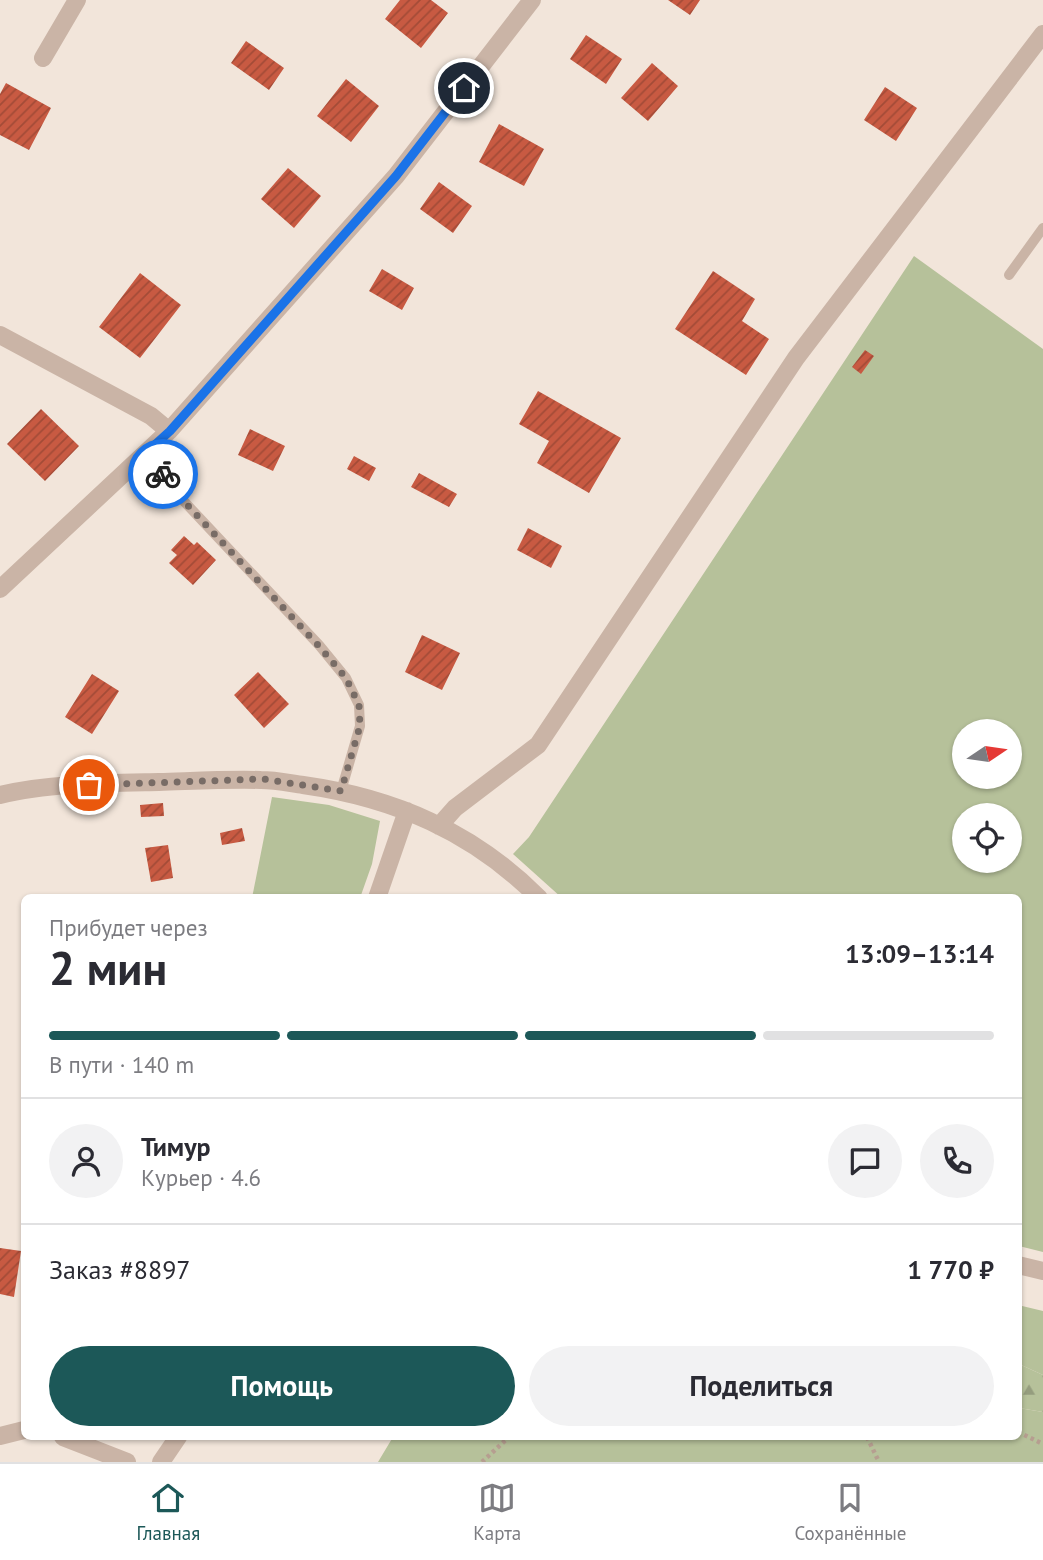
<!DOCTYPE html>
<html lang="ru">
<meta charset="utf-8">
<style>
:root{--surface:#fff;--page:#f2f2f3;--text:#2b2b33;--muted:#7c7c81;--line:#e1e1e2;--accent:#1c5858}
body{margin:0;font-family:"PT Sans",sans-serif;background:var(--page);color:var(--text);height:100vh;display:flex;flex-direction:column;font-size:26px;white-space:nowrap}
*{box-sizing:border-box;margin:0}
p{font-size:23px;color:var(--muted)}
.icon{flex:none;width:38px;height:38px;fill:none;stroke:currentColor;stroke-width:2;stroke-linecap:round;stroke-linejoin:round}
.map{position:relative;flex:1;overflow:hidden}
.details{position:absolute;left:21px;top:894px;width:1001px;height:546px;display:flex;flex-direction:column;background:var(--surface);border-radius:10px;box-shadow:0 2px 5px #0004}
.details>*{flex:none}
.needle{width:46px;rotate:77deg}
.tools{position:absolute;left:952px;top:719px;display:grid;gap:14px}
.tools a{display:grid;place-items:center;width:70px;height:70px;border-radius:50%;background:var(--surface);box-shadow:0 2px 5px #0004;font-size:35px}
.pin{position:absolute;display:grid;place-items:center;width:60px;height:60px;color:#fff;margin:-30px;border:4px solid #fff;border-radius:50%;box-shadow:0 2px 7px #0007}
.courier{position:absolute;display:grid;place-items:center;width:70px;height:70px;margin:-35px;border:5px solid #1a73e8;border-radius:50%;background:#fff;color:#222;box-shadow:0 2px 9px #0007}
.head em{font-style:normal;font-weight:700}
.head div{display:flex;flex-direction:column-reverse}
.head{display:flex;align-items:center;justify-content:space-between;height:119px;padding:0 28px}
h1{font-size:46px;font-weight:700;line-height:52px}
.bar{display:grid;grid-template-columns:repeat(4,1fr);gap:10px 7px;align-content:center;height:84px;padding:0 28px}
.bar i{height:9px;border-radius:5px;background:var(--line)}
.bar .selected{background:var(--accent)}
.bar p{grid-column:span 4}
.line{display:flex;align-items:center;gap:18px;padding:0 28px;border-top:2px solid var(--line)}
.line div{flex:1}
.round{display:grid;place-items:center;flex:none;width:74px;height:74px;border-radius:37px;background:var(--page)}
.primary-button{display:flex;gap:14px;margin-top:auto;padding:14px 28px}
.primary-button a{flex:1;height:80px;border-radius:42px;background:var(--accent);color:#fff;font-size:28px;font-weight:700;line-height:80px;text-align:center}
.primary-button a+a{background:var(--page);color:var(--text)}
.tab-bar{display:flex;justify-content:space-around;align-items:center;height:98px;border-top:2px solid var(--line);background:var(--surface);font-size:19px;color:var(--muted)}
.tab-bar a{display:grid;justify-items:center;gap:4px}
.tab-bar .selected{color:var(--accent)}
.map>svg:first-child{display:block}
.green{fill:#b6c19a;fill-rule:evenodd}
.forest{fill:url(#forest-firs)}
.building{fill:url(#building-hatch)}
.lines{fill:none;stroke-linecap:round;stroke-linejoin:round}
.path{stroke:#b69e90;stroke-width:4.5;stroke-dasharray:3.5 3.5;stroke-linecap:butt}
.lane{stroke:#cab4a6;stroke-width:10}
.street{stroke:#cab4a6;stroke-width:18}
.done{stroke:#786c66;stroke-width:7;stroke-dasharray:0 12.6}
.route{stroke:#1a73e8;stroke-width:9}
</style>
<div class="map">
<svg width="1043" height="1462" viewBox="0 0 1043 1462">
<defs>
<pattern id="forest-firs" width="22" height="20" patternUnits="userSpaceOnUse" patternTransform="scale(1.75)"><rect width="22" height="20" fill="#b6c19a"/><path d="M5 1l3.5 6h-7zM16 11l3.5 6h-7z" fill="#959d7e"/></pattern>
<pattern id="building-hatch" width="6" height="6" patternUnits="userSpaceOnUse" patternTransform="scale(1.75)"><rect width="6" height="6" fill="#c85a42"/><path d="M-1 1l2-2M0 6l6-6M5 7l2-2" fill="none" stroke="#a34b37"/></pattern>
</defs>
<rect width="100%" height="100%" fill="#f2e5da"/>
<path class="green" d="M 914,256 L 1043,349 L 1043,1252 L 1019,1246 L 1018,898 L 562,898 L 513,854 L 529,837 ZM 964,732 L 1010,732 L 1010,777 L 964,777 ZM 964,816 L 1010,816 L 1010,861 L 964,861 Z
M 272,797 L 329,805 L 380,821 L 372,864 L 360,898 L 252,898 Z
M 1018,1305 L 1043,1311 L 1043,1375 L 1019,1364 Z
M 1019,1408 L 1043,1412 L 1043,1462 L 378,1462 L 393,1437 L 1018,1437 Z"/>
<path class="forest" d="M 1019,1364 L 1043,1375 L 1043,1412 L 1019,1408 Z"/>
<path class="building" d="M 400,0 L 431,0 L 448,13 L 421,48 L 385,19 Z
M 668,0 L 700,0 L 690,15 Z
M 586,35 L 622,59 L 606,84 L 570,59 Z
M 246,41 L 284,68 L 269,90 L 231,63 Z
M 652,63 L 678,86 L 648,121 L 621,98 Z
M 346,79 L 379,106 L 351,142 L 317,116 Z
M 6,83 L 51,108 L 29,150 L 0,135 L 0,94 Z
M 885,87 L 917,108 L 896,141 L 864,120 Z
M 499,124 L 544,149 L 524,186 L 479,162 Z
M 288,168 L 321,196 L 294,228 L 261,199 Z
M 439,182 L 472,206 L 453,233 L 420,209 Z
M 382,269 L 414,288 L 402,310 L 369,291 Z
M 713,271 L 755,299 L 742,321 L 769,339 L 746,375 L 675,329 Z
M 140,273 L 181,305 L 140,358 L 99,327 Z
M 865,350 L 874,356 L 861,374 L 852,367 Z
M 538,391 L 621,438 L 589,493 L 537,463 L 549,441 L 519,424 Z
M 41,409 L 79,446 L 45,481 L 7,444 Z
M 250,429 L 285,446 L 273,471 L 238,455 Z
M 354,456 L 376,468 L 369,481 L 347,469 Z
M 419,473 L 457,494 L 449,507 L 411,487 Z
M 528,528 L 562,546 L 551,568 L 517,550 Z
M 184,536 L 194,545 L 197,542 L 216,560 L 193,585 L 169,563 L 177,555 L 171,550 Z
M 422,635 L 460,653 L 442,690 L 405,672 Z
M 258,672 L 289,704 L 264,728 L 234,695 Z
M 92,674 L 119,691 L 92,734 L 65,717 Z
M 163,803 L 164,816 L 141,817 L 140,805 Z
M 242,828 L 245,841 L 222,845 L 220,833 Z
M 168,845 L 173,878 L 151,882 L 145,848 Z
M 0,1248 L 21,1251 L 14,1297 L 0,1294 Z"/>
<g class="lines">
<path class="path" d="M 399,897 L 427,898
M 1018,1432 L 1043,1444
M 867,1437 L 879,1462
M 482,1462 L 509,1437"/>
<path class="lane" d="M 1009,275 L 1043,228
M 147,452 L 178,495 L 319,645 L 346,678 L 359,705 L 360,726 L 341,791"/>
<path class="street" d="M 43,58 L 77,0
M 0,335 L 151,416 L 169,431
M 0,589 L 169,431 L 396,176 L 532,0
M 0,795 C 48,783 110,783 159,782 C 193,781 227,779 261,780 C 275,780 289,783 303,785 C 395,798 473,832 539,898
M 439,826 L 455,808 L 538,745 L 796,358 L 1043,34
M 377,898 L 407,811
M 1018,1265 L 1043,1271
M 0,1436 L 24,1430
M 63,1437 L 127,1462
M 161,1462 L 178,1437"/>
</g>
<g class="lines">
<path class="done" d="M 89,785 L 263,779 L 341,791 L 360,726 L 359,705 L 346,678 L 318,645 L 178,495 L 163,474"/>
<path class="route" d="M 163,474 L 147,452 L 170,431 L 396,176 L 464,88"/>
</g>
</svg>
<div class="tools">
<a><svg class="needle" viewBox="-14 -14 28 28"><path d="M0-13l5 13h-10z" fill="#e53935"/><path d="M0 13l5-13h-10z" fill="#7c7c81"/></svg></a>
<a><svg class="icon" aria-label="locate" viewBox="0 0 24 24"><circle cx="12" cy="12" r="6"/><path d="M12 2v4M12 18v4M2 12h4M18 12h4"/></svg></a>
</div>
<div class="pin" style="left:89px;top:785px;background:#ea580c"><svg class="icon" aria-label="bag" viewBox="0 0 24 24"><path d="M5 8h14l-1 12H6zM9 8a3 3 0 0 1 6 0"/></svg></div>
<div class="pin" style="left:464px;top:88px;background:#1f2937"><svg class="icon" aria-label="home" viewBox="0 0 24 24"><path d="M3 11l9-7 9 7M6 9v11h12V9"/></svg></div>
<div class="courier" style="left:163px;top:474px"><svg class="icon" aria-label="bike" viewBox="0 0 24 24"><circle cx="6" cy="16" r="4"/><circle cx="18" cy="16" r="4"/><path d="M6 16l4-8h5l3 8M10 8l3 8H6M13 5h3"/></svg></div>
<section class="details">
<div class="head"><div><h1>2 мин</h1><p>Прибудет через</p></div><em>13:09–13:14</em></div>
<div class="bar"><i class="selected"></i><i class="selected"></i><i class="selected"></i><i></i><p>В пути · 140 m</p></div>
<div class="line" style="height:126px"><a class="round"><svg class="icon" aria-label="person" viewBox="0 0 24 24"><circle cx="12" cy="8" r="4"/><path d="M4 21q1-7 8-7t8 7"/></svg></a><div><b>Тимур</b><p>Курьер · 4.6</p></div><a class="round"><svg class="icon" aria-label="chat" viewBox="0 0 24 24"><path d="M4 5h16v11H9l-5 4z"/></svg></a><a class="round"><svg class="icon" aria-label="phone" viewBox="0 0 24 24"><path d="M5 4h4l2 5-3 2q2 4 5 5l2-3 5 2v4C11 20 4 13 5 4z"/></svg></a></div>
<div class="line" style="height:91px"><div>Заказ #8897</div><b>1 770 ₽</b></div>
<div class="primary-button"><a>Помощь</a><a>Поделиться</a></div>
</section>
</div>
<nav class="tab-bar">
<a class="selected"><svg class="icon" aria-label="home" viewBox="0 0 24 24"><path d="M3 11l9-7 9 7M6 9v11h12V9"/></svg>Главная</a>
<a><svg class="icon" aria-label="map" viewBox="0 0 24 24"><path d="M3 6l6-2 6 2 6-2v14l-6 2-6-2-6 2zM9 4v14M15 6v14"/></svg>Карта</a>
<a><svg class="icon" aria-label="saved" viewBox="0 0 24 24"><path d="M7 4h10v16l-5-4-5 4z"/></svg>Сохранённые</a>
</nav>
